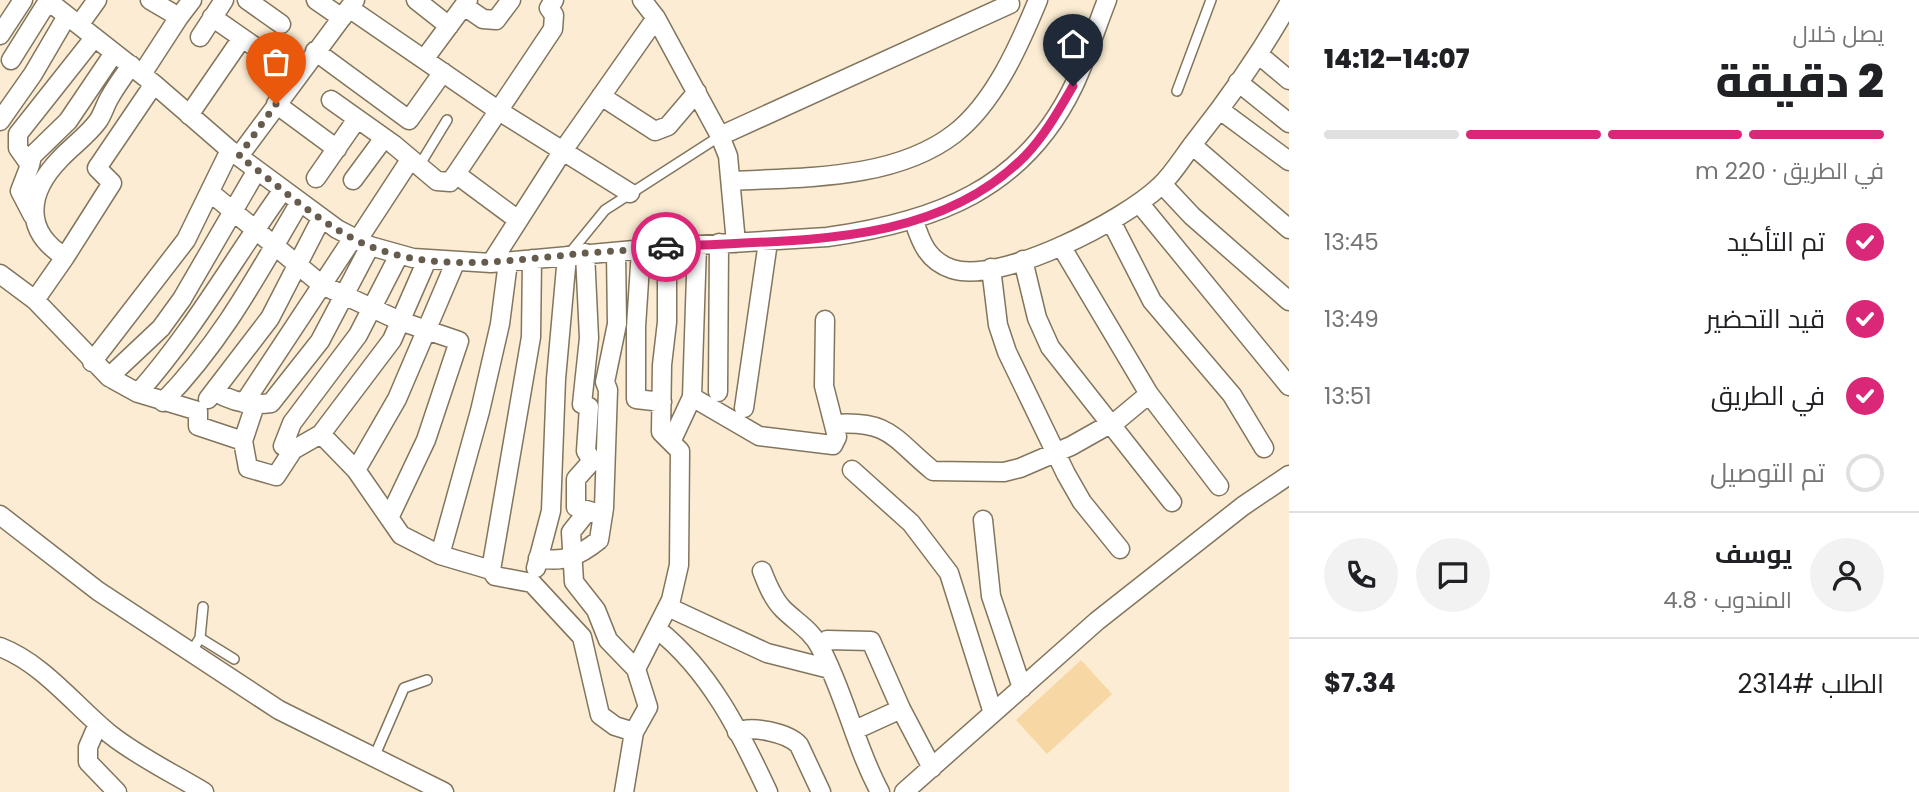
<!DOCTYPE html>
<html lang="ar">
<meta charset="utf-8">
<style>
:root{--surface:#fff;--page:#f2f2f2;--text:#202124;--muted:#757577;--line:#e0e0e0;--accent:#db2777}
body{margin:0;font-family:Poppins,Cairo,sans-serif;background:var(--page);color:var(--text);direction:rtl;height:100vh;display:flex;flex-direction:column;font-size:26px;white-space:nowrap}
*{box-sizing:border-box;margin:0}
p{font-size:23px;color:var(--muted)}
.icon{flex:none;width:38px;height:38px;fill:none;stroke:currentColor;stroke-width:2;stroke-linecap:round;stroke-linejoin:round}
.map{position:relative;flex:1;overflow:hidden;direction:ltr}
.side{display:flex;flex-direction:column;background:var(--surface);width:630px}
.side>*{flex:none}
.pin{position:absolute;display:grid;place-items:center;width:60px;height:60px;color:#fff;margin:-72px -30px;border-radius:50% 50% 50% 0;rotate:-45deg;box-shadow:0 0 7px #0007}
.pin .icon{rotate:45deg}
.courier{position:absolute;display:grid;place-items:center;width:70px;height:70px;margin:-35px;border:5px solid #db2777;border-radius:50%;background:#fff;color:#222;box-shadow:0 2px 9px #0007}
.overview em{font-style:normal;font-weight:800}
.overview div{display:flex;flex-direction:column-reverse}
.overview{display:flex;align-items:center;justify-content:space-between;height:119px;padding:0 35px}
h1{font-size:46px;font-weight:800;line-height:52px}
.bar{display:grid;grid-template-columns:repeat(4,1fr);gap:10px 7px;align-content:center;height:84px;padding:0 35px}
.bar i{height:9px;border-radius:5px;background:var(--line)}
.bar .current{background:var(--accent)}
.bar p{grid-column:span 4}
.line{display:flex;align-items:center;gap:18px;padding:0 35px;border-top:2px solid var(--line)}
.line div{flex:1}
.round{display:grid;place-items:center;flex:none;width:74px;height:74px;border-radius:37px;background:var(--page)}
ol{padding:0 35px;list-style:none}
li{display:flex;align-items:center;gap:21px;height:77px}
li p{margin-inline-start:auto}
li .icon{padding:7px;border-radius:50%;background:var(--accent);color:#fff;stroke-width:4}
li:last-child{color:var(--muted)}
li i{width:38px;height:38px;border:4px solid var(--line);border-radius:50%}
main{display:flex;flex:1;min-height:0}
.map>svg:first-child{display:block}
.green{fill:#f7d8a4}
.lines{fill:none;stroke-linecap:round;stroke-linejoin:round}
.lane-casing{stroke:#82755e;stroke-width:12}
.street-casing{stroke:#82755e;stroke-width:21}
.lane{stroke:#fff;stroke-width:9}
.street{stroke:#fff;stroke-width:18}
.done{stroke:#655c4e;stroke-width:7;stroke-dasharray:0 12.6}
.route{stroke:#db2777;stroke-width:9}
</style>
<main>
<section class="side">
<div class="overview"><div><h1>2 دقيقة</h1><p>يصل خلال</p></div><em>14:07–14:12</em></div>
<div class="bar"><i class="current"></i><i class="current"></i><i class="current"></i><i></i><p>في الطريق · 220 m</p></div>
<ol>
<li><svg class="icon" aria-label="check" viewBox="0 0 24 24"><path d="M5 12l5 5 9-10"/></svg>تم التأكيد<p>13:45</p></li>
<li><svg class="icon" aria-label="check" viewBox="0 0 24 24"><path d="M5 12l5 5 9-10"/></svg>قيد التحضير<p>13:49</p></li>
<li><svg class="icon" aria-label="check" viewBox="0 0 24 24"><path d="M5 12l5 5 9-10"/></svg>في الطريق<p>13:51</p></li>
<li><i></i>تم التوصيل</li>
</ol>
<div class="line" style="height:126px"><a class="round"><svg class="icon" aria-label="person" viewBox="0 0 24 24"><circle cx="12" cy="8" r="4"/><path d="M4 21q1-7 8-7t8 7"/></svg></a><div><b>يوسف</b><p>المندوب · 4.8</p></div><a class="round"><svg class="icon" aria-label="chat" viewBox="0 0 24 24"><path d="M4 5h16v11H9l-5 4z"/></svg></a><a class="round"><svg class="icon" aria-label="phone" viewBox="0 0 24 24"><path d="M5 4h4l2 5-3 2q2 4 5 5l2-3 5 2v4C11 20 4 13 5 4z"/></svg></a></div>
<div class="line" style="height:91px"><div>الطلب #2314</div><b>$7.34</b></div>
</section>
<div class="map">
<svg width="1289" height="792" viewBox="0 0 1289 792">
<rect width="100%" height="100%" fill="#fbecd3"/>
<path class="green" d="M 1081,660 L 1112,694 L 1047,754 L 1016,720 Z"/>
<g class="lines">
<defs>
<path id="lane" d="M 1177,91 L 1211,0
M 419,166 L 447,120
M 569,254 L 605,210 L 720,136
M 200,638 L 234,659
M 190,654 L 200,638 L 203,607
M 375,755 L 404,688 L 427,680"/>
<path id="street" d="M 47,0 L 154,84 L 230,150 L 337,229 L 370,246 L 413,258 L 491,263 L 667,247 L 827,237 C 935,222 1024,190 1074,85 C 1087,57 1096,28 1107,0
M 150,0 L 179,17 L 192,0
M 247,0 L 281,24
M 316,0 L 342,18
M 416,0 L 449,26
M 642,0 L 656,18 L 720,136 L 728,156 L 736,243
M 464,6 L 483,19 L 496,20 L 511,0
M 349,8 L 499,111 L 630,193
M 212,17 L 297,76
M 79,25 L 97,0
M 0,35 L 23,0
M 200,37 L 224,0
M 315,51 L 409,120 L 443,72
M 1258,54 L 1289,80
M 425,58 L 468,0
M 11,60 L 48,1
M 142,74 L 179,17
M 1238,82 L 1289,123
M 601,96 L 655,131 L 668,126 L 697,92
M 331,100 L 393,144 L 437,181 L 450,182 L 456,174
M 276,104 L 337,149
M 1220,110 L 1289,161
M 189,115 L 242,38
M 0,121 L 33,74 L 67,16
M 720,136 L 1010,4
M 1192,145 L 1289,229
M 239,156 L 355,0
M 30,165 L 32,156 L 68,121 L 114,53
M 316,178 L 357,119
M 353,180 L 384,138
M 732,181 C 803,177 894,180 954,134 C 994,103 1019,46 1038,0
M 1162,184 L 1192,216 L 1289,301
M 211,193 L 322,285 L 400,321 L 459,341 L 426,440 L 389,518
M 1140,204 L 1289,386
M 33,216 L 20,191 L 30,165 L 18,148 L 18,134 L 94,38
M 518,220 L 456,174 L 553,29 L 554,15 L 549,8 L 554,0
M 914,221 C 921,243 928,261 952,269 C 1000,285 1125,220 1160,186 C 1174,173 1184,155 1196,140 C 1230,97 1262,51 1289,3
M 1111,221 L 1152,301 L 1232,395 L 1264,448
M 357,241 L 410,160
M 1061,246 L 1149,394 L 1219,486
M 641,250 L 636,327 L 636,399 L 662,402
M 585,253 L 589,338 L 582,404 L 589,407 L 586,451 L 592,461 L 576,479 L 576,507 L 603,515
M 65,257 L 112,183 L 97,168 L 154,84
M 1023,260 L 1037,318 L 1050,347 L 1172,502
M 491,263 L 562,152 L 656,18
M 991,268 L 998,325 L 1007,352 L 1066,474 L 1082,502 L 1120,549
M 0,274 L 35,300 L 109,377 L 138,393 L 198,411 L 198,426 L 243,441 L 255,405
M 35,300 L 65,257 C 23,231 27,193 60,159 C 72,146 87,136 98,121 C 103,114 105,105 110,97 C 116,86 124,76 131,65
M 92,362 L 186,240 L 230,150
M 109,377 L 161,328 L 182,299 L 257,170
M 214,391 C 232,402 251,406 271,403 L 320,341 L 370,246
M 718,392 L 719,243
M 138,393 C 194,330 234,258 283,190
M 692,397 L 759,436 L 833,445 L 837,437 L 824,386 L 825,320
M 208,399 L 270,318 L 321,219
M 163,402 C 223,340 257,275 300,202
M 244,403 L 353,238
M 744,408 L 768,242
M 834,424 C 890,420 893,438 933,471 L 1004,472 L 1020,468 L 1071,446 L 1119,419 L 1149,394
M 321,434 L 392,340 L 427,260
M 243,441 L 248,468 L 276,476 L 293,450 L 321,434 L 356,470 L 401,535 L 440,555 L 491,570 L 495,576 L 532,583 L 582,637 L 600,715 L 615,726 L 634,732 L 624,792
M 671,442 L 692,397 L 697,245
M 293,450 L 283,446 L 292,423 L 358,335 L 399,255
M 356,470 L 397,399 L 455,263
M 852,470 L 911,523 L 949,573 L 993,713
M 587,512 L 571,532 L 574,582 L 596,610 L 608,640 L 636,669 L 648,707 L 634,732
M 0,515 L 98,591 L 279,710 L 444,792
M 983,520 L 991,596 L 1022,688
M 440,555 L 480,411 L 500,324 L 508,262
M 538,558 C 564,563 579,556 599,540 L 604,508 L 608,390 L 605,382 L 617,324 L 616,252
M 536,568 L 551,511 L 556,379 L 567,256
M 491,570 L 531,337 L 532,259
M 762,571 C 767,584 773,599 783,609 C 796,622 811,630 820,647 C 845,694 855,746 880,792
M 668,607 L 767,653 L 830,669
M 657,629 C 710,671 740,732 768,792
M 827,640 L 871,641 L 901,709 L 932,768
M 0,647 C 44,664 75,706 111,735 C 139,757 174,774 204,792
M 636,669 L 671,600 L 679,565 L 680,451 L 661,432 L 662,365 L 667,322 L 667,247
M 98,724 L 88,747 L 88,762 L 117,792
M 855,730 L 901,709
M 737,732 C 752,725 788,733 799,745 L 821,792
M 904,792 L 1097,621 L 1243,506 L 1289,475"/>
</defs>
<use href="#lane" class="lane-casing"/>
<use href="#street" class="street-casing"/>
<use href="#lane" class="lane"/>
<use href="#street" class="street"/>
</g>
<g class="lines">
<path class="done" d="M 276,104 L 239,156 C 278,185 316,221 360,242 C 431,275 512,260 586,253 C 613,251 639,250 666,247"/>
<path class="route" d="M 666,247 C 788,238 931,251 1025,156 C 1045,135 1059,110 1073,86"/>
</g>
</svg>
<div class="pin" style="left:276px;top:104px;background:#ea580c"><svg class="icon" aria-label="bag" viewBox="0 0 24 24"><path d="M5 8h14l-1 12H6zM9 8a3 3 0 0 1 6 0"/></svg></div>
<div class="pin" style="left:1073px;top:86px;background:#1f2937"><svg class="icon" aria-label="home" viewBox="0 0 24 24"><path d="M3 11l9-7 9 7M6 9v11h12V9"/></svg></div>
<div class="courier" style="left:666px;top:247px"><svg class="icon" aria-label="car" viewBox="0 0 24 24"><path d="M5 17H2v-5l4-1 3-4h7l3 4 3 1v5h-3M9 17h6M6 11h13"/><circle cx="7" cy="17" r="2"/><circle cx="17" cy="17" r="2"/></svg></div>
</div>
</main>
